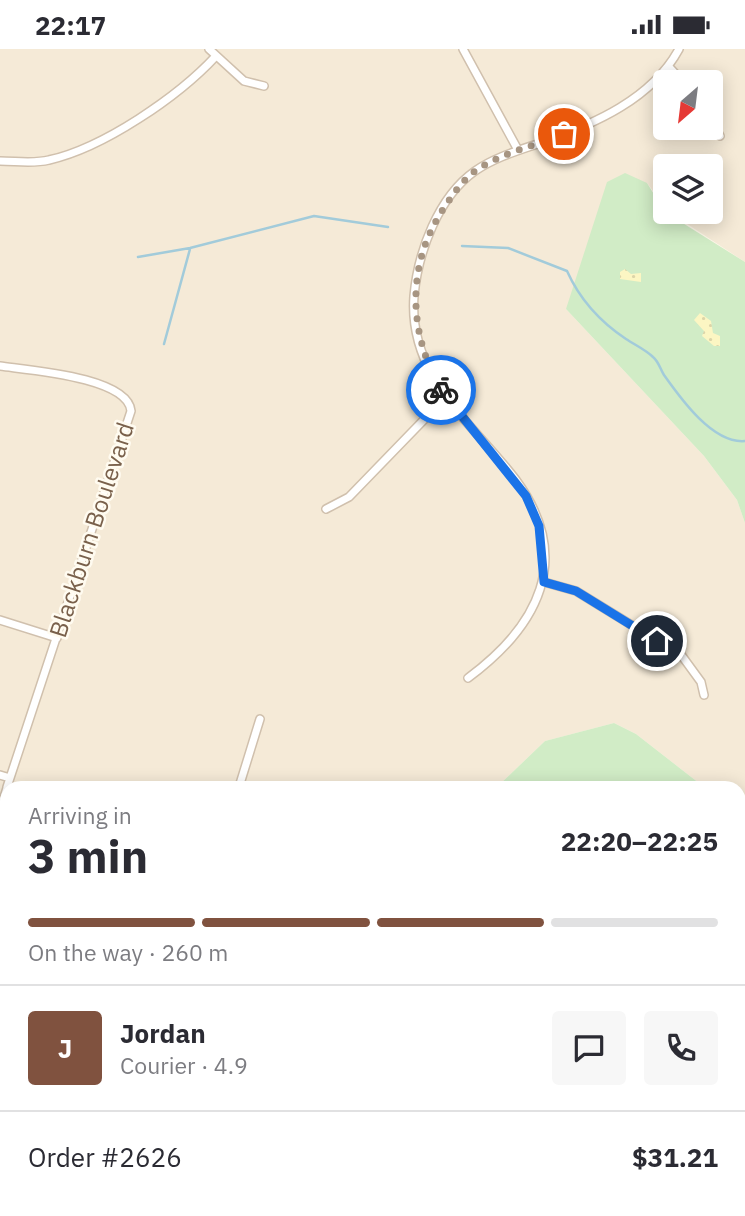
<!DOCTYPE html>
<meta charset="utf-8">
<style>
:root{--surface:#fff;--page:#f7f7f7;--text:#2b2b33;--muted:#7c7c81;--line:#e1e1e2;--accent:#80523f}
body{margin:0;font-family:"IBM Plex Sans",sans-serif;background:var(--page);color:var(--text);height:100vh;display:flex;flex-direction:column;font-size:26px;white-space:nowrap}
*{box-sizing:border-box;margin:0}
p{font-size:23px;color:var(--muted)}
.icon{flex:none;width:38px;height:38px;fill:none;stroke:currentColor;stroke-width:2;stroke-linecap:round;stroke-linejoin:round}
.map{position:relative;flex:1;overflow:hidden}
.side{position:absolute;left:0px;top:732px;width:746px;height:436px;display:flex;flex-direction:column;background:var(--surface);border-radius:21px 21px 0 0;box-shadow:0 4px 18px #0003}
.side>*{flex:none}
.needle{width:46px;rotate:208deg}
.buttons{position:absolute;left:653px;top:21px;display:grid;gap:14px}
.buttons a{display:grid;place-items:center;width:70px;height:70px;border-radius:7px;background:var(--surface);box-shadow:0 4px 18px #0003;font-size:35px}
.pin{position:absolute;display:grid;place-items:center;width:60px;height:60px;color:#fff;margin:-30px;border:4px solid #fff;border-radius:50%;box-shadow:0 2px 7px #0007}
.courier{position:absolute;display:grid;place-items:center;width:70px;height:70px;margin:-35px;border:5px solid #1a73e8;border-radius:50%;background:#fff;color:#222;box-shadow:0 2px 9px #0007}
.headline em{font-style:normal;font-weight:800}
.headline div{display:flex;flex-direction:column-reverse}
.headline{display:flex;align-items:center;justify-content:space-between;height:119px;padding:0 28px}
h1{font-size:46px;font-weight:800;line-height:52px}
.bar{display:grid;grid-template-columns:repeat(4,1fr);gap:10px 7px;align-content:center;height:84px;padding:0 28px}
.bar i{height:9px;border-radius:5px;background:var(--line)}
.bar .active{background:var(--accent)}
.bar p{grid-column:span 4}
.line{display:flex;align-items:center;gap:18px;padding:0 28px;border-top:2px solid var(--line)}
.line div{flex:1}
.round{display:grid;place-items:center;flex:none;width:74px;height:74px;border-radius:7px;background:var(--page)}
.status{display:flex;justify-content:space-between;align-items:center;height:49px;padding:0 35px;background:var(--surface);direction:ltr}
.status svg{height:19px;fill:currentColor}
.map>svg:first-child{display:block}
.residential{fill:#f5ead7;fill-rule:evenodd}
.grass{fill:#d1ecc6}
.sand{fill:url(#sand-dots)}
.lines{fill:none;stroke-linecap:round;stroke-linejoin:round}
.stream{stroke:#a2cbda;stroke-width:2.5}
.street-casing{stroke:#d0c0ad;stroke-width:10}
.street{stroke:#fff;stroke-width:7}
.done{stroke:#a79582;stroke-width:7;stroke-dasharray:0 12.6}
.route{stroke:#1a73e8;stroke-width:9}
.labels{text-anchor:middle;stroke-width:5;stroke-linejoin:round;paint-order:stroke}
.street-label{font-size:24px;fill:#79604b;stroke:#fffbf0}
</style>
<div class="status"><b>22:17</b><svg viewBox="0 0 49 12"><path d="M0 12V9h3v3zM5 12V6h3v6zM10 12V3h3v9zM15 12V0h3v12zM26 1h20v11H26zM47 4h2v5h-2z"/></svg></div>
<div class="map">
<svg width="745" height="1167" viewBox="0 0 745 1167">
<defs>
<pattern id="sand-dots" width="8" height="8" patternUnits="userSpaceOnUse" patternTransform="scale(1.75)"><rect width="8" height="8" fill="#fcf6c3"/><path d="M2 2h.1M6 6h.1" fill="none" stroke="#dcd5a9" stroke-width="1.8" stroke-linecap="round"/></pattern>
</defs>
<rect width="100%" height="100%" fill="#fdf7e9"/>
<path class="residential" d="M 0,0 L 745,0 L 745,213 L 669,163 L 710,163 L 710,117 L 665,117 L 665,158 L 647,134 L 566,260 L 704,407 L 737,451 L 745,474 L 745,763 L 739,760 L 738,738 L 704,738 L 636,685 L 614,674 L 545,692 L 497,738 L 7,738 L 7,1160 L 738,1160 L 739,987 L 745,989 L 745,1167 L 0,1167 ZM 665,33 L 710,33 L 710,79 L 665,79 Z"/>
<path class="grass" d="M 625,124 L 647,134 L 665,163 L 745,213 L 745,474 L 737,451 L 704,407 L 566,260 L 607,133 Z
M 614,674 L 636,685 L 704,738 L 492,738 L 497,738 L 545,692 Z
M 739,760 L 745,763 L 745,989 L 738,987 Z"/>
<path class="sand" d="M 625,220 L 631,225 L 641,224 L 641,233 L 620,230 L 620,223 Z
M 700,264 L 711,272 L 713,284 L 720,287 L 720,297 L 714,297 L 702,287 L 704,282 L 694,271 Z"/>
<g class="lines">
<path class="stream" d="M 462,197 L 508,199 L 567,222 C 580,251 599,272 626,290 C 635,296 646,301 653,308 C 659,313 660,320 664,326 C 681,350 713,395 745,392
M 138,208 L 190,199 L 314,167 L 388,178
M 164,295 L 190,200"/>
<defs>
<path id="street" d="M 209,0 L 244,32 L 264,37
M 463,0 L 518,101
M 669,18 L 683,33
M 710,68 L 720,87
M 0,112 C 16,112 33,115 49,111 C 103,99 178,48 216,7
M 0,317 C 28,321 128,328 131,362 L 7,738
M 326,460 L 349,448 L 445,349
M 544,533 L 576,542 L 682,607 L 701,633 L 704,646
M 0,571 L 57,589
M 468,629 C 538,577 574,510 516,431 C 473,374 408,329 414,247 C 418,203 438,148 475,122 C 495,108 520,101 543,93 C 594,75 652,50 679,0
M 0,726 L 10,729
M 239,738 L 260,670
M 0,761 L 7,739
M 738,1129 L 745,1131
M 0,1162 L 16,1167
M 450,1167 L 451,1160"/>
</defs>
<use href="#street" class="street-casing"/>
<use href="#street" class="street"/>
</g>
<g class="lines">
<path class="done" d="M 441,341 C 408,283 406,215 444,159 C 453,145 462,132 475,122 C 501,104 534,97 564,85"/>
<path class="route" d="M 441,341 L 526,447 L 539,477 L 544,533 L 576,542 L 657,592"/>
</g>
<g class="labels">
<g class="street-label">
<text transform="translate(92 481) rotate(-72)" y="8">Blackburn Boulevard</text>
</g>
</g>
</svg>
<div class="buttons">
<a><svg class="needle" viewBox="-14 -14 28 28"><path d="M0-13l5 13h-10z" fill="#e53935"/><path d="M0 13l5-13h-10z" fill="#7c7c81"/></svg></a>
<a><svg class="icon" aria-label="layers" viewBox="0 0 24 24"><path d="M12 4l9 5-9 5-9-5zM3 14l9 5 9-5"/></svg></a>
</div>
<div class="pin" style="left:564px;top:85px;background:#ea580c"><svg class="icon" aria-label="bag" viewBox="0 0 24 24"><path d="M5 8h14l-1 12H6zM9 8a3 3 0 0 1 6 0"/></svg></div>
<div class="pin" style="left:657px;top:592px;background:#1f2937"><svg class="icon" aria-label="home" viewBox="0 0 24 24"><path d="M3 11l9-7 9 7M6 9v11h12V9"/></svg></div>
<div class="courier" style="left:441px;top:341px"><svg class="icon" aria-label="bike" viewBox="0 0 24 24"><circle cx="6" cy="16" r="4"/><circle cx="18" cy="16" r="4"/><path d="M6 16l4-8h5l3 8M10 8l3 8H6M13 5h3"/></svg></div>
<section class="side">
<div class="headline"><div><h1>3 min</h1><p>Arriving in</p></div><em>22:20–22:25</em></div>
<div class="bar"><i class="active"></i><i class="active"></i><i class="active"></i><i></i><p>On the way · 260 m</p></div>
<div class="line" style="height:126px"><b class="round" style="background:var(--accent);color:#fff">J</b><div><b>Jordan</b><p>Courier · 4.9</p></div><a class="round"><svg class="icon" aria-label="chat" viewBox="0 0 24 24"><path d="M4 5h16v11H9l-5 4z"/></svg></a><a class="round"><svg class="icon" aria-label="phone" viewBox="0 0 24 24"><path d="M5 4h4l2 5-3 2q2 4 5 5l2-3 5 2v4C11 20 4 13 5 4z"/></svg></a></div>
<div class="line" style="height:91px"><div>Order #2626</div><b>$31.21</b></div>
</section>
</div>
